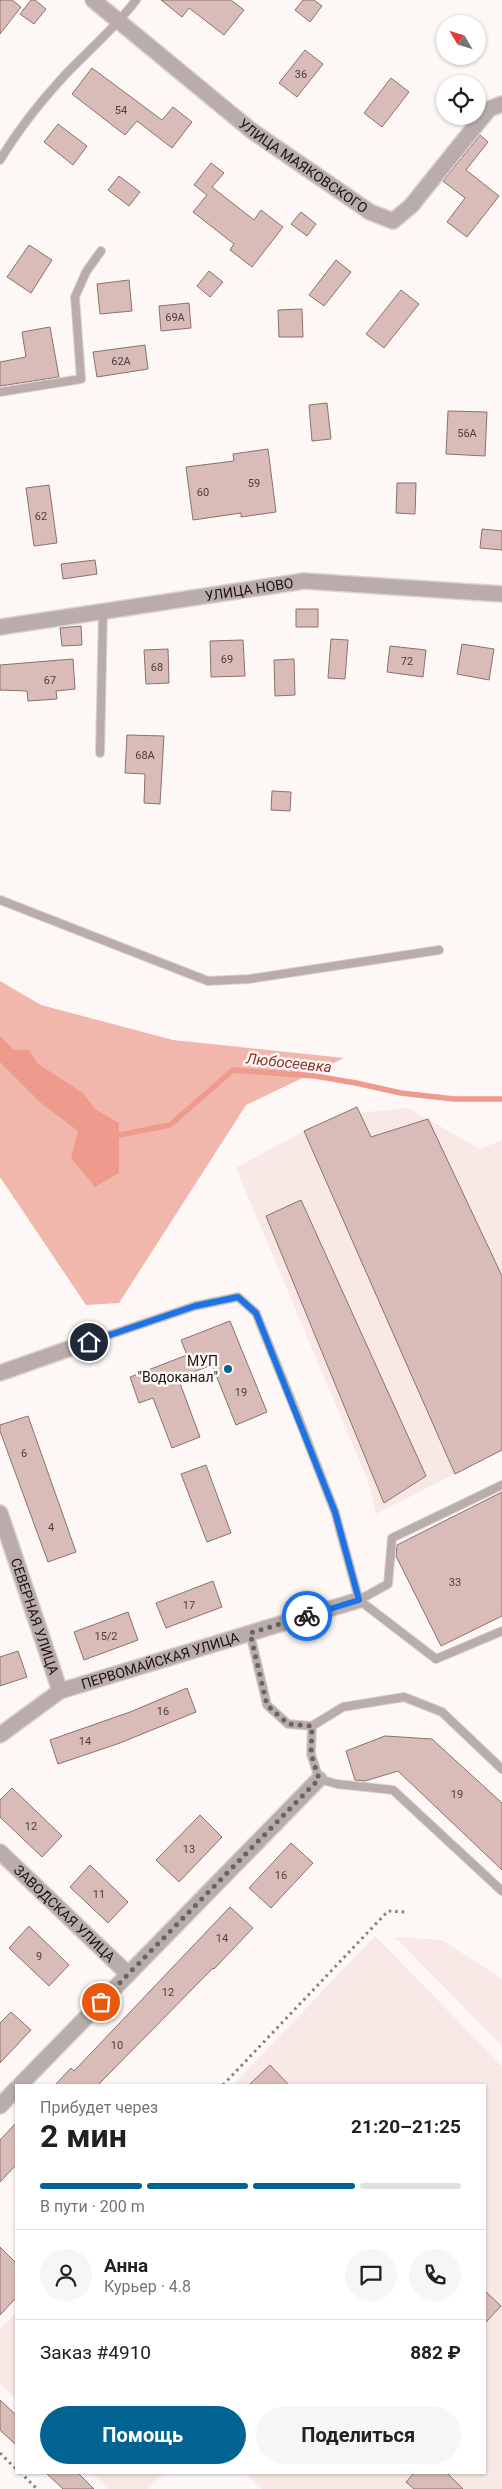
<!DOCTYPE html>
<html lang="ru">
<meta charset="utf-8">
<style>
:root{--surface:#fff;--page:#f6f6f6;--text:#202124;--muted:#757577;--line:#e0e0e0;--accent:#006392}
body{margin:0;font-family:Roboto,sans-serif;background:var(--page);color:var(--text);height:100vh;display:flex;flex-direction:column;font-size:19px;white-space:nowrap}
*{box-sizing:border-box;margin:0}
p{font-size:16px;color:var(--muted)}
.icon{flex:none;width:28px;height:28px;fill:none;stroke:currentColor;stroke-width:2;stroke-linecap:round;stroke-linejoin:round}
.map{position:relative;flex:1;overflow:hidden}
.drawer{position:absolute;left:15px;top:2084px;width:471px;height:390px;display:flex;flex-direction:column;background:var(--surface);border-radius:0px;box-shadow:0 1px 4px #0004}
.drawer>*{flex:none}
.needle{width:32px;rotate:308deg}
.controls{position:absolute;left:436px;top:15px;display:grid;gap:10px}
.controls a{display:grid;place-items:center;width:50px;height:50px;border-radius:50%;background:var(--surface);box-shadow:0 1px 4px #0004;font-size:25px}
.pin{position:absolute;display:grid;place-items:center;width:42px;height:42px;color:#fff;margin:-21px;border:2px solid #fff;border-radius:50%;box-shadow:0 1px 5px #0007}
.courier{position:absolute;display:grid;place-items:center;width:50px;height:50px;margin:-25px;border:4px solid #1a73e8;border-radius:50%;background:#fff;color:#222;box-shadow:0 1px 6px #0007}
.overview em{font-style:normal;font-weight:700}
.overview div{display:flex;flex-direction:column-reverse}
.overview{display:flex;align-items:center;justify-content:space-between;height:85px;padding:0 25px}
h1{font-size:32px;font-weight:700;line-height:38px}
.bar{display:grid;grid-template-columns:repeat(4,1fr);gap:8px 5px;align-content:center;height:60px;padding:0 25px}
.bar i{height:6px;border-radius:4px;background:var(--line)}
.bar .on{background:var(--accent)}
.bar p{grid-column:span 4}
.line{display:flex;align-items:center;gap:12px;padding:0 25px;border-top:1px solid var(--line)}
.line div{flex:1}
.round{display:grid;place-items:center;flex:none;width:52px;height:52px;border-radius:26px;background:var(--page)}
.cta{display:flex;gap:10px;margin-top:auto;padding:10px 25px}
.cta a{flex:1;height:58px;border-radius:30px;background:var(--accent);color:#fff;font-size:20px;font-weight:700;line-height:58px;text-align:center}
.cta a+a{background:var(--page);color:var(--text)}
.map>svg:first-child{display:block}
.built{fill:#f8e8e6}
.green{fill:#f1b6ac}
.water{fill:#ee9a8d}
.lines{fill:none;stroke-linecap:round;stroke-linejoin:round}
.stream{stroke:#ee9a8d;stroke-width:5.5}
.building{fill:#d9bcb8;stroke:#8b716c}
.lane-casing{stroke:#d9d3d2;stroke-width:10}
.street-casing{stroke:#d9d3d2;stroke-width:18}
.path{stroke:#88807f;stroke-width:3;stroke-dasharray:2.5 4;stroke-linecap:butt}
.lane{stroke:#b9acaa;stroke-width:8}
.street{stroke:#b9acaa;stroke-width:15}
.done{stroke:#6b6362;stroke-width:5;stroke-dasharray:0 9}
.route{stroke:#1a73e8;stroke-width:6}
.poi-dot{fill:#006392;stroke:#fdf7f6;stroke-width:2}
.labels{text-anchor:middle;stroke-width:5;stroke-linejoin:round;paint-order:stroke}
.number-label{font-size:11px;fill:#4c3d3c}
.street-label{font-size:14px;fill:#1d1312;stroke:#fdf7f6}
.poi-label{font-size:14px;fill:#1d1312;stroke:#fdf7f6;text-anchor:end}
.water-label{font-size:15px;font-style:italic;fill:#902e25;stroke:#fdf7f6}
</style>
<div class="map">
<svg width="502" height="2489" viewBox="0 0 502 2489">
<rect width="100%" height="100%" fill="#fdf7f6"/>
<path class="built" d="M 408,1108 L 480,1149 L 502,1140 L 502,1450 L 376,1514 L 368,1481 L 236,1168 L 304,1131 L 358,1113 Z
M 375,1936 L 502,2066 L 502,2489 L 262,2489 L 245,2473 L 485,2472 L 485,2085 L 233,2085 Z
M 395,1937 L 442,1940 L 502,1979 L 502,2046 Z
M 16,2312 L 16,2399 L 0,2383 L 0,2329 Z
M 92,2473 L 164,2473 L 148,2489 L 108,2489 Z"/>
<path class="green" d="M 0,981 L 41,1005 L 173,1040 L 344,1058 L 246,1105 L 119,1303 L 86,1305 L 0,1177 Z"/>
<path class="water" d="M 0,1036 L 14,1050 L 29,1050 L 38,1064 L 83,1093 L 95,1109 L 119,1123 L 119,1173 L 95,1187 L 71,1158 L 78,1131 L 41,1103 L 0,1062 Z"/>
<g class="lines">
<path class="stream" d="M 114,1131 L 119,1135 L 170,1125 L 233,1070 L 315,1076 L 356,1083 L 401,1093 L 454,1099 L 502,1099"/>
</g>
<path class="building" d="M 0,0 L 12,0 L 21,7 L 0,34 Z
M 31,0 L 35,0 L 46,9 L 34,24 L 20,14 Z
M 161,0 L 231,0 L 244,10 L 224,35 L 189,8 L 182,17 Z
M 303,0 L 314,0 L 322,6 L 310,22 L 295,10 Z
M 305,50 L 323,64 L 297,97 L 279,83 Z
M 92,68 L 162,120 L 173,107 L 192,122 L 172,148 L 137,121 L 125,135 L 72,94 Z
M 391,78 L 409,92 L 382,127 L 364,113 Z
M 58,124 L 87,146 L 73,165 L 44,142 Z
M 480,135 L 488,142 L 466,170 L 499,196 L 467,237 L 447,222 L 465,198 L 443,181 Z
M 211,163 L 224,173 L 212,187 L 254,220 L 261,210 L 283,227 L 252,267 L 230,250 L 234,244 L 193,212 L 207,195 L 194,185 Z
M 119,176 L 140,192 L 129,206 L 108,190 Z
M 301,212 L 316,224 L 307,236 L 291,224 Z
M 29,245 L 52,260 L 31,293 L 7,277 Z
M 336,260 L 351,272 L 324,306 L 309,295 Z
M 209,271 L 223,282 L 210,297 L 197,286 Z
M 129,280 L 132,311 L 100,314 L 97,284 Z
M 401,290 L 419,304 L 384,348 L 366,334 Z
M 189,303 L 191,328 L 161,331 L 159,306 Z
M 302,309 L 303,337 L 279,337 L 278,310 Z
M 50,327 L 59,377 L 0,386 L 0,362 L 26,357 L 22,332 Z
M 145,345 L 148,369 L 97,377 L 93,352 Z
M 327,403 L 331,439 L 312,441 L 309,405 Z
M 448,411 L 487,412 L 485,456 L 446,454 Z
M 268,449 L 276,512 L 241,517 L 241,513 L 193,520 L 186,467 L 234,461 L 233,454 Z
M 397,483 L 416,483 L 415,514 L 396,513 Z
M 49,485 L 57,543 L 34,546 L 26,488 Z
M 482,529 L 502,531 L 502,550 L 480,548 Z
M 95,560 L 97,574 L 63,579 L 61,564 Z
M 296,609 L 318,609 L 318,627 L 296,627 Z
M 81,626 L 82,645 L 62,646 L 60,628 Z
M 331,639 L 348,640 L 345,679 L 328,678 Z
M 243,640 L 245,676 L 211,677 L 210,641 Z
M 462,644 L 494,649 L 489,680 L 457,674 Z
M 390,646 L 426,650 L 423,677 L 387,672 Z
M 168,649 L 169,683 L 146,684 L 144,650 Z
M 73,659 L 75,689 L 56,691 L 57,699 L 28,701 L 27,691 L 0,690 L 0,665 Z
M 294,659 L 295,695 L 275,696 L 274,660 Z
M 127,735 L 164,736 L 160,804 L 144,803 L 145,774 L 125,773 Z
M 272,791 L 291,792 L 290,811 L 271,810 Z
M 357,1107 L 371,1137 L 428,1119 L 502,1276 L 502,1450 L 455,1474 L 304,1131 Z
M 301,1200 L 426,1476 L 384,1503 L 266,1216 Z
M 230,1321 L 267,1412 L 236,1425 L 212,1365 L 178,1378 L 200,1437 L 172,1448 L 153,1398 L 139,1403 L 130,1377 L 187,1355 L 181,1340 Z
M 28,1416 L 76,1552 L 48,1562 L 0,1431 L 0,1425 Z
M 206,1465 L 231,1533 L 207,1542 L 181,1474 Z
M 502,1492 L 502,1616 L 441,1646 L 396,1556 L 397,1545 Z
M 213,1581 L 222,1607 L 166,1628 L 156,1603 Z
M 128,1612 L 138,1640 L 84,1660 L 74,1632 Z
M 18,1651 L 27,1677 L 0,1686 L 0,1657 Z
M 187,1688 L 196,1712 L 120,1743 L 58,1764 L 50,1740 L 130,1712 Z
M 385,1736 L 432,1739 L 502,1803 L 502,1870 L 398,1771 L 365,1781 L 355,1780 L 346,1751 Z
M 12,1788 L 62,1836 L 42,1857 L 0,1817 L 0,1800 Z
M 200,1815 L 222,1837 L 179,1882 L 156,1860 Z
M 291,1843 L 313,1863 L 271,1908 L 249,1888 Z
M 90,1865 L 128,1902 L 108,1923 L 70,1887 Z
M 230,1907 L 253,1928 L 214,1969 L 213,1968 L 98,2085 L 55,2085 L 71,2068 L 74,2071 Z
M 29,1926 L 69,1965 L 49,1986 L 9,1948 Z
M 11,2012 L 31,2030 L 0,2063 L 0,2023 Z
M 270,2065 L 289,2085 L 249,2085 Z
M 16,2123 L 16,2165 L 0,2182 L 0,2140 Z
M 0,2247 L 16,2263 L 16,2298 L 0,2315 Z
M 485,2291 L 501,2306 L 485,2323 Z
M 0,2400 L 16,2415 L 16,2445 L 0,2430 Z
M 45,2472 L 77,2472 L 94,2489 L 63,2489 Z
M 415,2472 L 446,2472 L 463,2489 L 414,2489 L 406,2482 Z"/>
<g class="lines">
<defs>
<path id="lane" d="M 0,160 C 18,130 41,101 65,75 C 89,50 115,28 136,0
M 0,392 L 81,379 L 75,297 L 86,272 L 101,251
M 100,753 L 103,611
M 0,900 L 208,981 L 249,979 L 439,950
M 71,1348 L 195,1306 L 238,1297 L 256,1313 L 298,1417 L 335,1512 L 359,1600
M 502,1485 L 392,1538 L 388,1584 L 359,1600 L 436,1659 L 502,1631
M 250,1633 L 267,1705 L 288,1724 L 312,1726
M 502,1769 L 442,1712 L 404,1697 L 343,1707 L 312,1726 L 311,1754 L 319,1779 L 337,1784 L 393,1790 L 502,1891"/>
<g id="street">
<path id="s1" d="M 93,0 L 252,131 L 370,212 L 393,221 L 411,206 L 489,109 L 502,104"/>
<path id="s2" d="M 0,627 L 304,581 L 502,594"/>
<path d="M 0,1373 L 71,1348"/>
<path id="s3" d="M 0,1513 L 60,1691"/>
<path id="s4" d="M 0,1735 L 60,1691 L 359,1600"/>
<path id="s5" d="M 0,1852 L 128,1974"/>
<path d="M 20,2085 L 319,1779"/>
<path d="M 0,2106 L 16,2089"/>
</g>
</defs>
<use href="#lane" class="lane-casing"/>
<use href="#street" class="street-casing"/>
<path class="path" d="M 223,2085 L 388,1911 L 405,1912
M 0,2453 L 16,2469
M 20,2472 L 37,2489"/>
<use href="#lane" class="lane"/>
<use href="#street" class="street"/>
</g>
<g class="lines">
<path class="done" d="M 101,2002 L 319,1779 L 311,1754 L 312,1726 L 288,1724 L 267,1705 L 250,1633 L 307,1616"/>
<path class="route" d="M 89,1342 L 195,1306 L 238,1297 L 256,1313 L 335,1512 L 359,1600 L 307,1616"/>
</g>
<circle class="poi-dot" cx="228" cy="1369" r="5"/>
<g class="labels">
<g class="number-label">
<text x="301" y="78">36</text>
<text x="121" y="114">54</text>
<text x="175" y="321">69А</text>
<text x="121" y="365">62А</text>
<text x="467" y="437">56А</text>
<text x="254" y="487">59</text>
<text x="203" y="496">60</text>
<text x="41" y="520">62</text>
<text x="227" y="663">69</text>
<text x="407" y="665">72</text>
<text x="157" y="671">68</text>
<text x="50" y="684">67</text>
<text x="145" y="759">68А</text>
<text x="241" y="1396">19</text>
<text x="24" y="1457">6</text>
<text x="51" y="1531">4</text>
<text x="455" y="1586">33</text>
<text x="189" y="1609">17</text>
<text x="106" y="1640">15/2</text>
<text x="163" y="1715">16</text>
<text x="85" y="1745">14</text>
<text x="457" y="1798">19</text>
<text x="31" y="1830">12</text>
<text x="189" y="1853">13</text>
<text x="281" y="1879">16</text>
<text x="99" y="1898">11</text>
<text x="222" y="1942">14</text>
<text x="39" y="1960">9</text>
<text x="168" y="1996">12</text>
<text x="117" y="2049">10</text>
</g>
<g class="street-label">
<text dy="5" stroke="none"><textPath href="#s1" startOffset="268">УЛИЦА МАЯКОВСКОГО</textPath></text>
<text dy="5" stroke="none"><textPath href="#s2" startOffset="252">УЛИЦА НОВО</textPath></text>
<text dy="5" stroke="none"><textPath href="#s3" startOffset="109">СЕВЕРНАЯ УЛИЦА</textPath></text>
<text dy="5" stroke="none"><textPath href="#s4" startOffset="179">ПЕРВОМАЙСКАЯ УЛИЦА</textPath></text>
<text dy="5" stroke="none"><textPath href="#s5" startOffset="89">ЗАВОДСКАЯ УЛИЦА</textPath></text>
</g>
<g class="poi-label">
<text x="218" y="1366">МУП<tspan x="218" dy="16">"Водоканал"</tspan></text>
</g>
<g class="water-label">
<text transform="translate(289 1063) rotate(6)" y="5">Любосеевка</text>
</g>
</g>
</svg>
<div class="controls">
<a><svg class="needle" viewBox="-14 -14 28 28"><path d="M0-13l5 13h-10z" fill="#e53935"/><path d="M0 13l5-13h-10z" fill="#757577"/></svg></a>
<a><svg class="icon" aria-label="locate" viewBox="0 0 24 24"><circle cx="12" cy="12" r="6"/><path d="M12 2v4M12 18v4M2 12h4M18 12h4"/></svg></a>
</div>
<div class="pin" style="left:101px;top:2002px;background:#ea580c"><svg class="icon" aria-label="bag" viewBox="0 0 24 24"><path d="M5 8h14l-1 12H6zM9 8a3 3 0 0 1 6 0"/></svg></div>
<div class="pin" style="left:89px;top:1342px;background:#1f2937"><svg class="icon" aria-label="home" viewBox="0 0 24 24"><path d="M3 11l9-7 9 7M6 9v11h12V9"/></svg></div>
<div class="courier" style="left:307px;top:1616px"><svg class="icon" aria-label="bike" viewBox="0 0 24 24"><circle cx="6" cy="16" r="4"/><circle cx="18" cy="16" r="4"/><path d="M6 16l4-8h5l3 8M10 8l3 8H6M13 5h3"/></svg></div>
<section class="drawer">
<div class="overview"><div><h1>2 мин</h1><p>Прибудет через</p></div><em>21:20–21:25</em></div>
<div class="bar"><i class="on"></i><i class="on"></i><i class="on"></i><i></i><p>В пути · 200 m</p></div>
<div class="line" style="height:90px"><a class="round"><svg class="icon" aria-label="person" viewBox="0 0 24 24"><circle cx="12" cy="8" r="4"/><path d="M4 21q1-7 8-7t8 7"/></svg></a><div><b>Анна</b><p>Курьер · 4.8</p></div><a class="round"><svg class="icon" aria-label="chat" viewBox="0 0 24 24"><path d="M4 5h16v11H9l-5 4z"/></svg></a><a class="round"><svg class="icon" aria-label="phone" viewBox="0 0 24 24"><path d="M5 4h4l2 5-3 2q2 4 5 5l2-3 5 2v4C11 20 4 13 5 4z"/></svg></a></div>
<div class="line" style="height:65px"><div>Заказ #4910</div><b>882 ₽</b></div>
<div class="cta"><a>Помощь</a><a>Поделиться</a></div>
</section>
</div>
